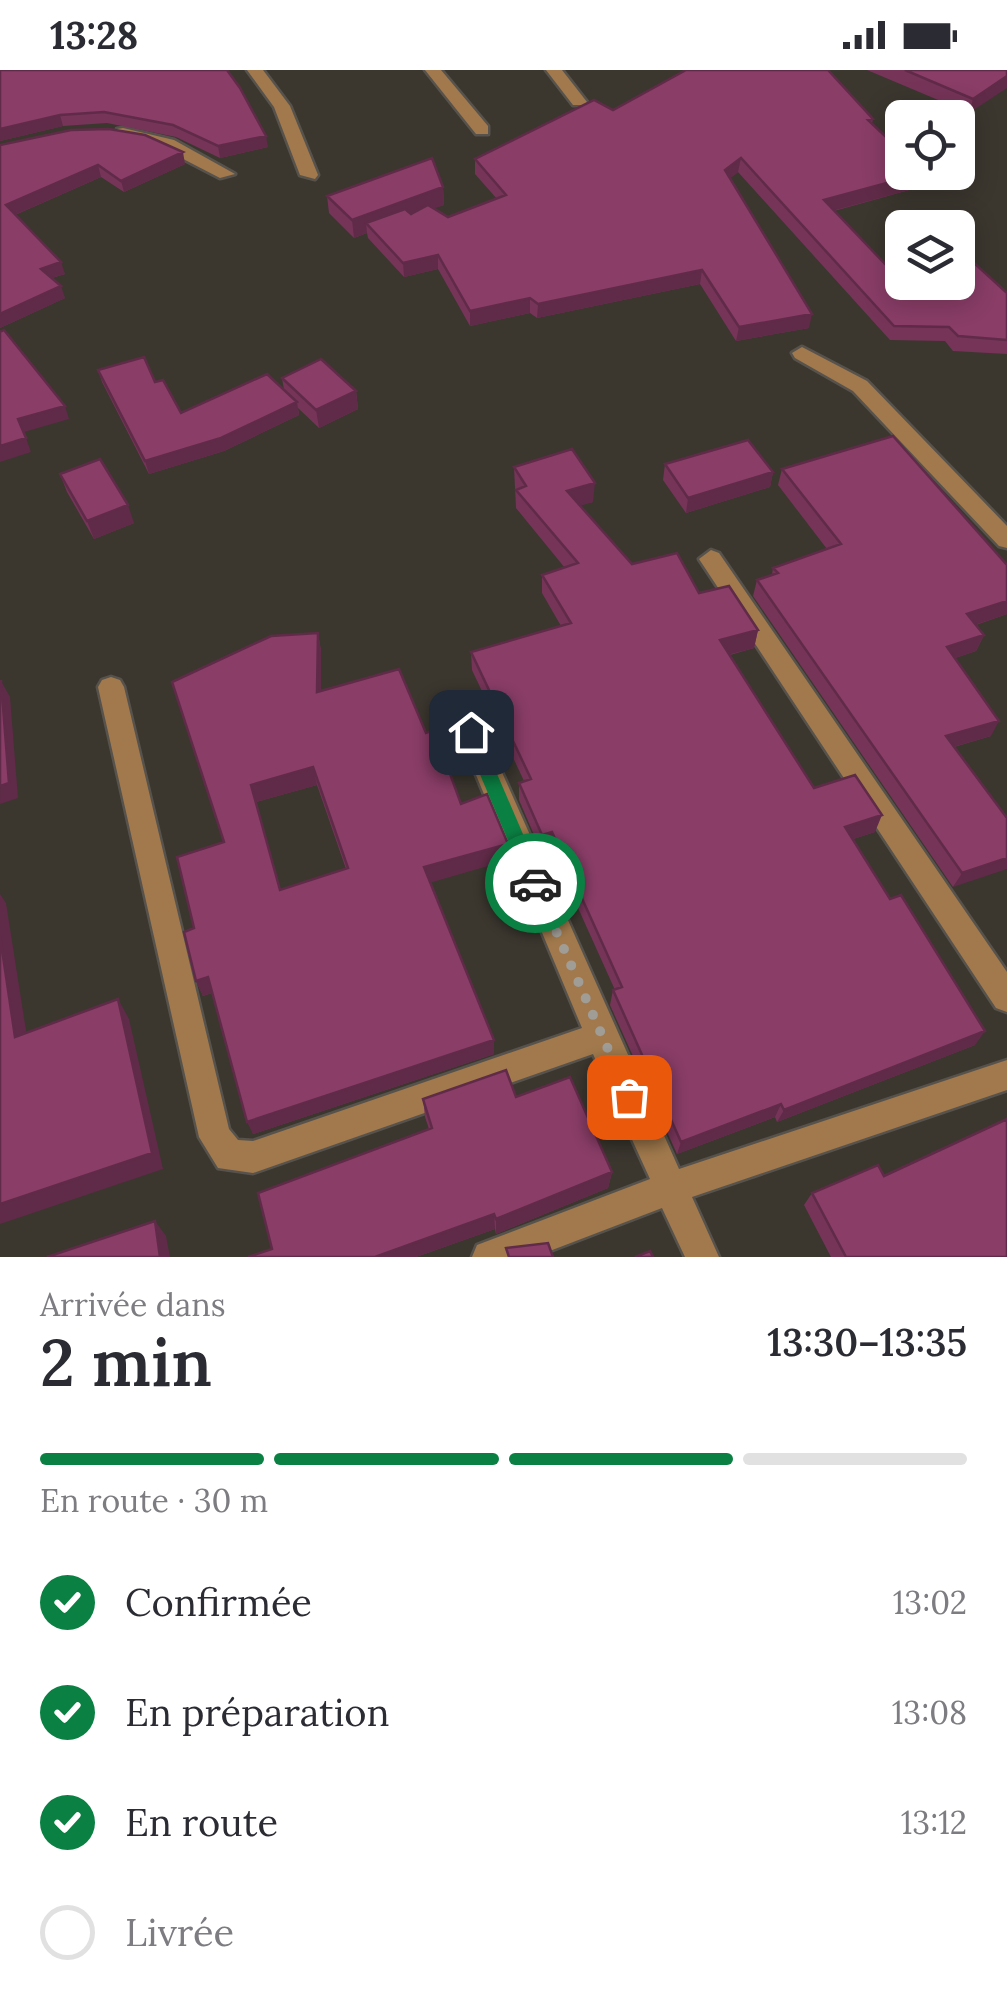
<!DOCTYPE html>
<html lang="fr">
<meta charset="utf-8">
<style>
:root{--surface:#fff;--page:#f7f7f7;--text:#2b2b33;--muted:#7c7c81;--line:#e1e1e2;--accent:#0b8043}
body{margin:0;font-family:Lora,serif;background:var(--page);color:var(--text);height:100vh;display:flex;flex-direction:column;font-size:38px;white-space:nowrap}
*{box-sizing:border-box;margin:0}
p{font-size:32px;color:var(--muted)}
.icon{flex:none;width:55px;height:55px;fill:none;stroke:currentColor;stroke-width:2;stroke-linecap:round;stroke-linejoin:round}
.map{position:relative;height:1187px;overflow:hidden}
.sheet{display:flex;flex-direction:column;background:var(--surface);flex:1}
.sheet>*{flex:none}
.buttons{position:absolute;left:885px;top:30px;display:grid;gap:20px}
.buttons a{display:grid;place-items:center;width:90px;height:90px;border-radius:15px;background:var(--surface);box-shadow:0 5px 25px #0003;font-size:50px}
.pin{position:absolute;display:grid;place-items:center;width:85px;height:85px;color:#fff;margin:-42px;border-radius:20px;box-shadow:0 5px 15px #0006}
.courier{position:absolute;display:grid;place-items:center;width:100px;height:100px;margin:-50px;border:8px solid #0b8043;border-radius:50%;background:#fff;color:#222;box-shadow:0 2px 12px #0007}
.headline em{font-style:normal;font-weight:600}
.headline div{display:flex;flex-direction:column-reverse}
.headline{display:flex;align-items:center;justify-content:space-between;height:170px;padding:0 40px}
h1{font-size:65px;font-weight:600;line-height:75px}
.bar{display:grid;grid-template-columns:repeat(4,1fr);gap:15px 10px;align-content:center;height:120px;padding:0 40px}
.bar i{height:12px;border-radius:8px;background:var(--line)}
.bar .on{background:var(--accent)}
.bar p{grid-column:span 4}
ol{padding:0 40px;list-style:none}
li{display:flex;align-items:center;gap:30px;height:110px}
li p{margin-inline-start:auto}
li .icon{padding:10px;border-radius:50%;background:var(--accent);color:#fff;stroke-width:4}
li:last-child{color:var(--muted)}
li i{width:55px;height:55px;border:5px solid var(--line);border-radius:50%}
.status{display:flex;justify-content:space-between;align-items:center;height:70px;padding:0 50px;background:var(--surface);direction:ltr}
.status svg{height:28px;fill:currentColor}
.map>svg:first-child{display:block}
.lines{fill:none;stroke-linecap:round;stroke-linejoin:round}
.minor-casing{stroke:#57534c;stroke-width:5}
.minor{fill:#a1794c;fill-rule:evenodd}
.wall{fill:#763459;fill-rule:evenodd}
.shaded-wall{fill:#602b48}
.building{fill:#893d67;stroke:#602b48;stroke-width:2.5;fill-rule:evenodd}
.route{fill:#0b8043}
.done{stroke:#a09c96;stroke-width:10;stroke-dasharray:0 18}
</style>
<div class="status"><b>13:28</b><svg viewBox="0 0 49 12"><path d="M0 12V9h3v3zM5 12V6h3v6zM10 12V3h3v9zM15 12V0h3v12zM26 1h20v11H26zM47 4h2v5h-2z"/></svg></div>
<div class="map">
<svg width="1007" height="1187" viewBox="0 0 1007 1187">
<rect width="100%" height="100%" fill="#3b372f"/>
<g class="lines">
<defs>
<path id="minor" d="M 247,0 L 263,0 L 290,36 L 318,105 L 315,109 L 300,105 L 274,37 Z
M 425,0 L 441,0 L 488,56 L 488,64 L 476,64 Z
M 546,0 L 562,0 L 587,32 L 585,35 L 573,35 Z
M 123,58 L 174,70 L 235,104 L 220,108 L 162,78 L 117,67 L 117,59 Z
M 802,277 L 867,311 L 1007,456 L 1007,478 L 999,476 L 853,321 L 795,288 L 792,283 Z
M 711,480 L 719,483 L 1007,902 L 1007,942 L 996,938 L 703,495 L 699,489 Z
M 111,607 L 120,610 L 124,617 L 229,1059 L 238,1070 L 253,1071 L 582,958 L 458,662 L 462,654 L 471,651 L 480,654 L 484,662 L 679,1099 L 1007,990 L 1007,1020 L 692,1127 L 719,1187 L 685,1187 L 662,1138 L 534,1187 L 472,1187 L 477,1175 L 650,1109 L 593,984 L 253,1103 L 218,1098 L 199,1067 L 98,617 L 102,610 Z"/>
</defs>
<use href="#minor" class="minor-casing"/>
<use href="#minor" class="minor"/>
</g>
<path class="wall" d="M 0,0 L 268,77 L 220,88 L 176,67 L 107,53 L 63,56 L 0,71 Z
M 867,0 L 1007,0 L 969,43 Z
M 613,40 L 873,49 L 872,53 L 924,103 L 920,117 L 834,141 L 887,196 L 1007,223 L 1007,284 L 953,281 L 945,271 L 890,270 L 738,102 L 730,108 L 809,258 L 736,271 L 700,214 L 537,248 L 530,243 L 470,256 L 438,199 L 404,207 L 368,168 L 367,163 L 354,168 L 329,143 L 327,126 L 443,117 L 444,135 L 434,138 L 448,147 L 497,129 L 475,104 L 475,89 Z
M 0,75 L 185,94 L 124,122 L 101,107 L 15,145 L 65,204 L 52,208 L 65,228 L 0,258 Z
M 98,300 L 155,312 L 181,343 L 284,320 L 282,308 L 356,321 L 358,339 L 319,358 L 298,338 L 299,345 L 224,381 L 149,404 L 102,312 Z
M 665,394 L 773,402 L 770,417 L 686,443 L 663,410 Z
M 514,397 L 593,432 L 580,435 L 632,494 L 699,523 L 758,560 L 754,578 L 730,585 L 814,718 L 875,762 L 853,769 L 975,975 L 777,1052 L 775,1047 L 677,1084 L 610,935 L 613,920 L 615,920 L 551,778 L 541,781 L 519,730 L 519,713 L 524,711 L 472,600 L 471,582 L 561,556 L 542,523 L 542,505 L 565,498 L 516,438 Z
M 782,399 L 1007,544 L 976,555 L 984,565 L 976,581 L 955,588 L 991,666 L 954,677 L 1007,748 L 953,817 L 753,526 L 757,510 L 772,505 L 773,498 L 827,479 L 778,415 Z
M 60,404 L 134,453 L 94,469 L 67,422 Z
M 318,563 L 321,581 L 321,621 L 426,663 L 461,734 L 508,790 L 430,812 L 494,970 L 494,984 L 253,1064 L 212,923 L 203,926 L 196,911 L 194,858 ZM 317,715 L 346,799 L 280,820 L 256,732 Z
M 516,1027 L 612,1102 L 608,1118 L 496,1164 L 495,1159 L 416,1187 L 248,1187 L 272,1179 L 429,1059 L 425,1047 L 423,1029 Z
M 884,1106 L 1007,1187 L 831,1187 L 804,1135 L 812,1123 Z"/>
<path class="shaded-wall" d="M 1007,6 L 1007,18 L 969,43 L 973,29 Z
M 60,45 L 63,56 L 0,71 L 0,59 Z
M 266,66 L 268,77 L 220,88 L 218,76 Z
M 183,82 L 185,94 L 124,122 L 121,111 Z
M 741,88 L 738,102 L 723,114 L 725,100 Z
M 98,95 L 101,107 L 10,147 L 6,135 Z
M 924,103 L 920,117 L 821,144 L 824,130 Z
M 443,117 L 444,135 L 373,161 L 366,153 L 367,163 L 354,168 L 352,150 Z
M 438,185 L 438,199 L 404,207 L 403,193 Z
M 61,192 L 65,204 L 45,210 L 41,199 Z
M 702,200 L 700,214 L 537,248 L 538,234 Z
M 61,216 L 65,228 L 0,258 L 0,244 Z
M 530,228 L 530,243 L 470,256 L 470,241 Z
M 812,244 L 809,258 L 736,271 L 739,257 Z
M 356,321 L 358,339 L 319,358 L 316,340 Z
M 297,332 L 299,345 L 224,381 L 149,404 L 145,391 Z
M 65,336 L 69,349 L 24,362 L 18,349 Z
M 26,368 L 31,382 L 0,392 L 0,376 Z
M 773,402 L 770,417 L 686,443 L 688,428 Z
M 595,413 L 593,432 L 566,440 L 567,421 Z
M 128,435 L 134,453 L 94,469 L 87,451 Z
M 1007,531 L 1007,544 L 960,560 L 967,544 Z
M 758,560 L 754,578 L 716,588 L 720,570 Z
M 318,563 L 321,581 L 321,641 L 317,622 Z
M 984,565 L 976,581 L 940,593 L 947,577 Z
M 1,611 L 10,627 L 18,728 L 0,734 Z
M 999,651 L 991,666 L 939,681 L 946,666 Z
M 313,697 L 317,715 L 256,732 L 251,715 Z
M 882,745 L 875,762 L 838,774 L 845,757 Z
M 552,762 L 551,778 L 541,781 L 542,765 Z
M 508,774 L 508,790 L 426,814 L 424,797 Z
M 1007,788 L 1007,799 L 953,817 L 962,803 Z
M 0,824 L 6,833 L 30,986 L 15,967 L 0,866 Z
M 208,907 L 215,922 L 203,926 L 196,911 Z
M 118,929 L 129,949 L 163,1099 L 0,1154 L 0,1134 Z
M 985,961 L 975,975 L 777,1052 L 784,1040 Z
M 494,970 L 494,984 L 253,1064 L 247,1052 Z
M 781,1034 L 775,1047 L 677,1084 L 681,1072 Z
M 612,1102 L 608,1118 L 496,1164 L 496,1149 Z
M 494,1144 L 495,1159 L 416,1187 L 375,1187 Z
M 155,1151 L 166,1166 L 170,1187 L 160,1187 Z"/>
<path class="building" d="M 0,0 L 227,0 L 240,18 L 266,66 L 218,76 L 173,55 L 104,42 L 60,45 L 0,59 Z
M 686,0 L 828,0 L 873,49 L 868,50 L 902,82 L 902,102 L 924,103 L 824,130 L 887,196 L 902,193 L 902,212 L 958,212 L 958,194 L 972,191 L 1007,223 L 1007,270 L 958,266 L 949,257 L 894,256 L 741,88 L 725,100 L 812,244 L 739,257 L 702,200 L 538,234 L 530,228 L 470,241 L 438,185 L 403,193 L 366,153 L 405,139 L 411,144 L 428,135 L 448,147 L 506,125 L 475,89 L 594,30 L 613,40 Z
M 905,0 L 1007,0 L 1007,6 L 973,29 Z
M 109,59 L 145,65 L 183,82 L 121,111 L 98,95 L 6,135 L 61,192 L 41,199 L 61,216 L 0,244 L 0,75 L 71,60 Z
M 432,88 L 443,117 L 352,150 L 327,126 Z
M 4,260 L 65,336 L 18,349 L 26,368 L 0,376 L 0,262 Z
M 144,287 L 155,312 L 163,310 L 181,343 L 267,304 L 297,332 L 221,368 L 145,391 L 98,300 Z
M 321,289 L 356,321 L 316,340 L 282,308 Z
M 893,366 L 1007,495 L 1007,531 L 967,544 L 984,565 L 947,577 L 999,651 L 946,666 L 1007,748 L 1007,788 L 962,803 L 757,510 L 778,503 L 773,498 L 841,474 L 782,399 Z
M 748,370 L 773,402 L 688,428 L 665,394 Z
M 572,379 L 595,413 L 567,421 L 632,494 L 677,483 L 699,523 L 729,516 L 758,560 L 720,570 L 814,718 L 855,705 L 882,745 L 845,757 L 890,829 L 901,825 L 985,961 L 784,1040 L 781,1034 L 681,1072 L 613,920 L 622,917 L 552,762 L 542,765 L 519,713 L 531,709 L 471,582 L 571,553 L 542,505 L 578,493 L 516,420 L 526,416 L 514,397 Z
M 100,389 L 128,435 L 87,451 L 60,404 Z
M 318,563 L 317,622 L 399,599 L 426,663 L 434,660 L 461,734 L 487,724 L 508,774 L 424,797 L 494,970 L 247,1052 L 208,907 L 196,911 L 184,862 L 194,858 L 177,787 L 224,772 L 172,612 L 271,566 ZM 313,697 L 348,798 L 280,820 L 251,715 Z
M 0,611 L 1,611 L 9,713 L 0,716 Z
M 0,866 L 15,967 L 118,929 L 152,1083 L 0,1134 Z
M 506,1000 L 516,1027 L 570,1007 L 612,1102 L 496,1149 L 494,1144 L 375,1187 L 248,1187 L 272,1179 L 258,1123 L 432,1058 L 423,1029 Z
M 1007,1049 L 1007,1187 L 846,1187 L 812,1123 L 878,1095 L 884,1106 Z
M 155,1151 L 160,1187 L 47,1187 Z
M 548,1173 L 553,1187 L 509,1187 L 506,1178 Z
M 650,1181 L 653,1187 L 635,1187 Z"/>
<path class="route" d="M 471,656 L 479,662 L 544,813 L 541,819 L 535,821 L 526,813 L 462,662 Z"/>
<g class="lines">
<path class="done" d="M 535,813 L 629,1027"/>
</g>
</svg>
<div class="buttons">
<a><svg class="icon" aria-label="locate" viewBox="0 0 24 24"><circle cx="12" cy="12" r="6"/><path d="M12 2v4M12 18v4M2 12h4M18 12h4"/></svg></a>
<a><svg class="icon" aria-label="layers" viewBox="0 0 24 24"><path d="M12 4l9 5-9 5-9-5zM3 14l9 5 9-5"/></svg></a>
</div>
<div class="pin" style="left:629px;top:1027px;background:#ea580c"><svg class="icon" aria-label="bag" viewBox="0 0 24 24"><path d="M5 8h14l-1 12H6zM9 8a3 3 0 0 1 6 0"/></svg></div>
<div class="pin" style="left:471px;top:662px;background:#1f2937"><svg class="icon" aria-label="home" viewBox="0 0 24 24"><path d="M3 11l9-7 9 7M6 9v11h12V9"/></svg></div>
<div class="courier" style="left:535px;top:813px"><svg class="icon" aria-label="car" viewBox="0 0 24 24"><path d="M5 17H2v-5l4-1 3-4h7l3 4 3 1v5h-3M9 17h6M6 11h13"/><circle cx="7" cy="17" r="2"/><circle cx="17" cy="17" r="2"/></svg></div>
</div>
<section class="sheet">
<div class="headline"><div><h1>2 min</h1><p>Arrivée dans</p></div><em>13:30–13:35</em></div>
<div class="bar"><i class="on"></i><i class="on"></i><i class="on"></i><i></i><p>En route · 30 m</p></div>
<ol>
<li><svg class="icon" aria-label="check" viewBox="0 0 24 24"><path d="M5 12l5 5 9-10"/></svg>Confirmée<p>13:02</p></li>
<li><svg class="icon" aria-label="check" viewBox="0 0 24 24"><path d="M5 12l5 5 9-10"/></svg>En préparation<p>13:08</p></li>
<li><svg class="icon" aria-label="check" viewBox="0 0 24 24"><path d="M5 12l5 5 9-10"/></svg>En route<p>13:12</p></li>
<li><i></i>Livrée</li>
</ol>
</section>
